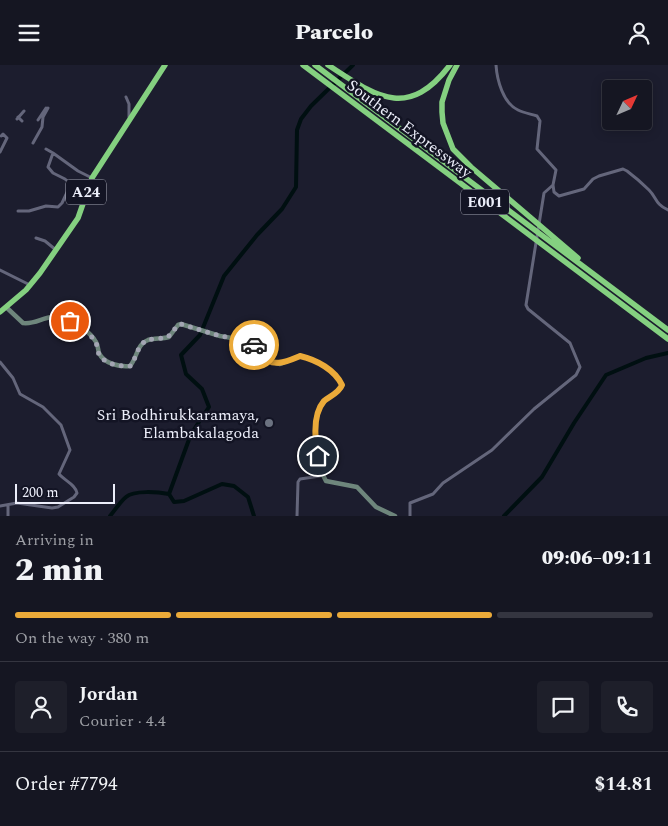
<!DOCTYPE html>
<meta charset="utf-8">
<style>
:root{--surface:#151622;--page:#1e1f2a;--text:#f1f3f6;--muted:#9d9fa5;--line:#343540;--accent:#ebaa39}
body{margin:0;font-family:Spectral,serif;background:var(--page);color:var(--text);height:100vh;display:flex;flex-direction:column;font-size:19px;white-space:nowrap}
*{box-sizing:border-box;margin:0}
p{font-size:16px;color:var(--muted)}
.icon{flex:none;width:28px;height:28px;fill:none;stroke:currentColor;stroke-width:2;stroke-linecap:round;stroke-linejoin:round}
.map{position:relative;height:451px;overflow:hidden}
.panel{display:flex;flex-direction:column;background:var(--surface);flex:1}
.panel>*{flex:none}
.needle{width:32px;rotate:46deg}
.fabs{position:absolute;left:602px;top:15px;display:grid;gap:10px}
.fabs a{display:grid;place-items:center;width:50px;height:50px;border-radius:5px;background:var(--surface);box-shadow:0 2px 12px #0003,0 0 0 1px var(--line);font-size:25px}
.scale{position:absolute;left:15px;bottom:12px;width:100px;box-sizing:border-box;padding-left:5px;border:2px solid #eceefa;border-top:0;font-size:14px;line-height:18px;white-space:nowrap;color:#eceefa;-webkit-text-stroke:4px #131424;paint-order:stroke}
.pin{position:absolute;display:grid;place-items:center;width:42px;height:42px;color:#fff;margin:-21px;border:2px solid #fff;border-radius:50%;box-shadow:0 1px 5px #0007}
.courier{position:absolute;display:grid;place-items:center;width:50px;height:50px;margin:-25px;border:4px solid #ebaa39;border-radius:50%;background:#fff;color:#222;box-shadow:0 1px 6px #0007}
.overview em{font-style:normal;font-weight:800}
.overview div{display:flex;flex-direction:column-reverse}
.overview{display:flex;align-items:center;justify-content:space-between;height:85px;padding:0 15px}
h1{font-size:32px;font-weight:800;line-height:38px}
.bar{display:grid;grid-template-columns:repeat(4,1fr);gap:8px 5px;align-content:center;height:60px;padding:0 15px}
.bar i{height:6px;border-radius:4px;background:var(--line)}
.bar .active{background:var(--accent)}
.bar p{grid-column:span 4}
.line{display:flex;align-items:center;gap:12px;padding:0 15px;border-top:1px solid var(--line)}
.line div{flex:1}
.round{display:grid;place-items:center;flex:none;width:52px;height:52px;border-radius:5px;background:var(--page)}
header{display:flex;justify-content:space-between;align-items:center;height:65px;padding:0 15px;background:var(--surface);font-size:22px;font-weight:800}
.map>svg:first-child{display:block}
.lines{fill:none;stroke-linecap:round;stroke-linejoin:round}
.canal{stroke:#000f11;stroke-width:4}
.street{stroke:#64667b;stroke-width:3}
.secondary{stroke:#6e867c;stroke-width:4.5}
.highway{stroke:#84d080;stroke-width:5.5}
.done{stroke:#a3a5b3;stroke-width:5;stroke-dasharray:0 9}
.route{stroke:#ebaa39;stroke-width:6}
.worship-dot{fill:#6b7280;stroke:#131424;stroke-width:2}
.labels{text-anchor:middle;stroke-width:5;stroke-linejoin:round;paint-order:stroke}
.shield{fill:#131424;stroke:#abadba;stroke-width:1}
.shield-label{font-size:15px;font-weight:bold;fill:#eceefa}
.street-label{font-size:16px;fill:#eceefa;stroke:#131424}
.poi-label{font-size:16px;fill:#eceefa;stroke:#131424;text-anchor:end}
</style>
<header><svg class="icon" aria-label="menu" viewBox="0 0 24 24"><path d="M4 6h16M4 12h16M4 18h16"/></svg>Parcelo<svg class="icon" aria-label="person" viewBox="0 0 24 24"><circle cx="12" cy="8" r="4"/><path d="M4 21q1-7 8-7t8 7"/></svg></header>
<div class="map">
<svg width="668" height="451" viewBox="0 0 668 451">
<rect width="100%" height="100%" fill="#1c1d2e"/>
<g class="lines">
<path class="canal" d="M 110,451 C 115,445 120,437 126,432 C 134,425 158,427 169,429
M 254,451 L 248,432 L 234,421 L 222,419 L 184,436 L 174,437 L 169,429 L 191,369 L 209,342 L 202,324 L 186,309 L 181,290 L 200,270 L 224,211 L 257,170 L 282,144 L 296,122 L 297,65 L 301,54 L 311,41 L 353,0
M 504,451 L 542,412 L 574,358 L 606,310 L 646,293 L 668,288"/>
<path class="street" d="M 496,0 C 497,15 503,38 518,45 C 524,48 531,49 537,51 L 540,56 L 537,84 L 556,105 L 553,120 L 554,127 L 559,131 L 584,124 L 593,114 L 599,111 L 623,104 L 627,106 C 635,112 642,118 649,125 C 657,133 655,139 668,145
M 126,32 L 129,39 L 129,52
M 18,52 L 22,56
M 17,54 L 24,46
M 38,55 L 46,43
M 33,78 L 42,62 L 43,52 L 48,43
M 46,84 L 53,88 L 48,102 L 53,108 L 65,114 L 84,131
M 0,87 L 7,73 L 3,69 L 1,71
M 53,88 L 78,106 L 92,113
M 18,146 L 29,146 L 46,141 L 58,142 L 62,138 L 71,119
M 36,173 L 45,176 L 56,185
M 0,205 L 30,220
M 0,297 L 13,313 L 20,329 L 43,342 L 61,360 L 70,385 L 59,409 C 65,416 75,419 77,428 L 74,432 L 58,442 L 52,443 L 17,438 L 0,441
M 8,440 L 8,451
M 297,451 L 298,417 L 300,414 L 320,411 L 322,409
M 410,451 L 410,438 L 433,429 L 443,418 L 492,385 L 534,344 L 576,310 L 580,302 L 570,278 L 528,244 L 526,240 L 544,128 L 553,120"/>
<path class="secondary" d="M 6,242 L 23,258 C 40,260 46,246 69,255 C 78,259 91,268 96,277 C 98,280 98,285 99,288 C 104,299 120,302 130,301 C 137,293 137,279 148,275 C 154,273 162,274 169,272 L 178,260 L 181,259 L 220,271 L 249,276 L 256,281 L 262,292 L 268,296 L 280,299 L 300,291 C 317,295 335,305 342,320 C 339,329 327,331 322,339 C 310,356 316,400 326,416 L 357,422 L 376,442 L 395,451"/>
<path class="highway" d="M 303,0 L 668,274
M 315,0 L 668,265
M 328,0 C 376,31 407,56 450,0
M 457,0 L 449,15 L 442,37 L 442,47 L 443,58 L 453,84 L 471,102 L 578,193
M 0,247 L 26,225 L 40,208 L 78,153 L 92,113 L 165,0"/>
</g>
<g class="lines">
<path class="done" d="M 70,256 C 78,261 89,267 95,276 C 98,280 97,287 100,291 C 106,299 121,302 130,301 C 137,293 137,279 148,275 C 154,273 162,274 168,272 L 178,260 L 181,259 L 220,271 L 249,276 L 254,280"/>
<path class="route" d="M 254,280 C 257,283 259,287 261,290 C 272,304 288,296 300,291 C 317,295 335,305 342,320 C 339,328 330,331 324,336 C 312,350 315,375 318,391"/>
</g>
<circle class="worship-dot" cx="269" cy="358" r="5"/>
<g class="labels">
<g class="shield">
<rect x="66" y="114.5" width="40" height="25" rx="4"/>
<rect x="461" y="124.5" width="48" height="25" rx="4"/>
</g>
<g class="shield-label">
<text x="86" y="132">A24</text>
<text x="485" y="142">E001</text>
</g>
<g class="street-label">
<text transform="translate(410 63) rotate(37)" y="6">Southern Expressway</text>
</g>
<g class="poi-label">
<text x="259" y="355">Sri Bodhirukkaramaya,<tspan x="259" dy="18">Elambakalagoda</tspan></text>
</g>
</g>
</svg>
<div class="fabs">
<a><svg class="needle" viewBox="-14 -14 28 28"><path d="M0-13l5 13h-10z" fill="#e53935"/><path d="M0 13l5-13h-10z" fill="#9d9fa5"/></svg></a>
</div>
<div class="scale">200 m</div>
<div class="pin" style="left:70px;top:256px;background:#ea580c"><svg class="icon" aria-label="bag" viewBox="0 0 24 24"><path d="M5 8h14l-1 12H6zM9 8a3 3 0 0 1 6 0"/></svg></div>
<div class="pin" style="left:318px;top:391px;background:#1f2937"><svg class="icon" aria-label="home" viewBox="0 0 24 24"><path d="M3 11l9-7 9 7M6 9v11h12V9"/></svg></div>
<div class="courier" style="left:254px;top:280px"><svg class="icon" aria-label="car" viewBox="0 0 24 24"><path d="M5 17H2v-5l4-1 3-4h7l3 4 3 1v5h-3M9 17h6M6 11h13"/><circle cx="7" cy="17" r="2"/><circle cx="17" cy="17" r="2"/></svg></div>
</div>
<section class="panel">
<div class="overview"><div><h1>2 min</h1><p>Arriving in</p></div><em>09:06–09:11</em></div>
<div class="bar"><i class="active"></i><i class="active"></i><i class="active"></i><i></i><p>On the way · 380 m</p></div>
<div class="line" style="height:90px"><a class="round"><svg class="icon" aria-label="person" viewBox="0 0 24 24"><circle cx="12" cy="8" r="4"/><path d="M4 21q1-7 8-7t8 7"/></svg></a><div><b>Jordan</b><p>Courier · 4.4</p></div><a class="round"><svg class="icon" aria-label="chat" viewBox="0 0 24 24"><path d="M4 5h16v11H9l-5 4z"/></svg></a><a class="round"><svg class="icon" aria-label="phone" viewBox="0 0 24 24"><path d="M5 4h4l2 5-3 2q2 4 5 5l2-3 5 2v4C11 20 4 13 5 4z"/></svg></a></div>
<div class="line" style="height:65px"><div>Order #7794</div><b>$14.81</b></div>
</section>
